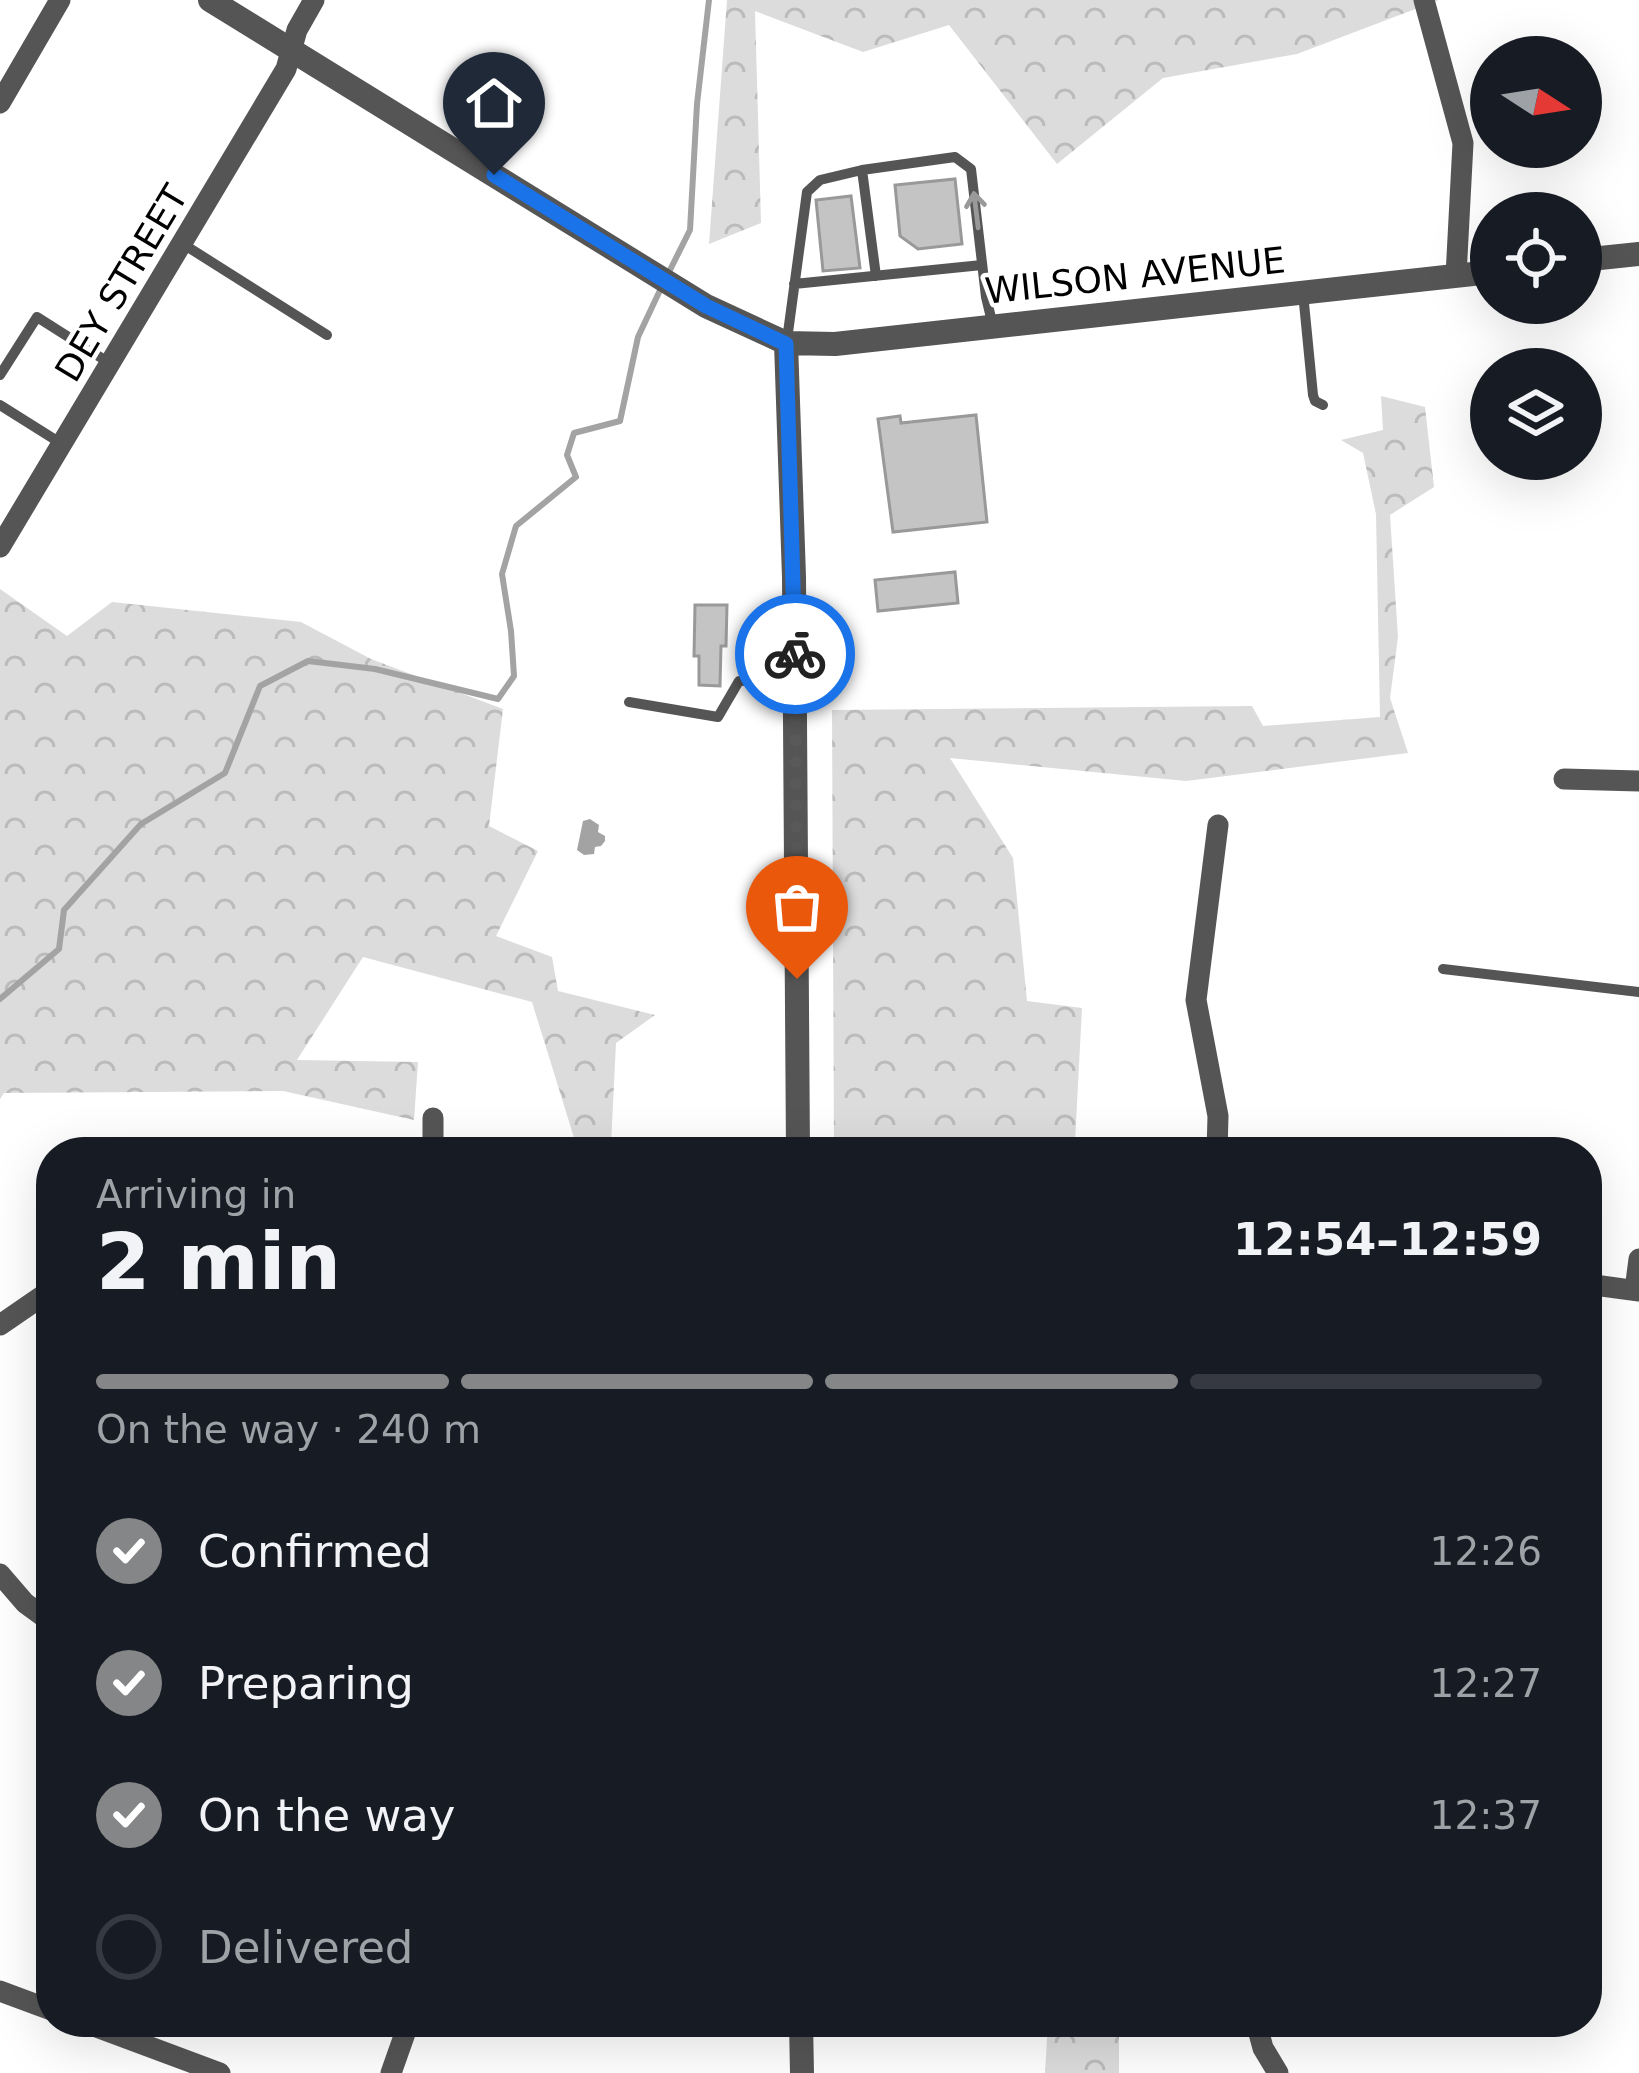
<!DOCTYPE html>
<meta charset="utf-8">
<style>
:root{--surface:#171b24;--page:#242831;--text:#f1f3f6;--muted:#9ea1a6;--line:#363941;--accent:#858687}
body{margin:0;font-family:"DejaVu Sans",sans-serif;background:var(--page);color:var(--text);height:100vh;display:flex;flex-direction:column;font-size:45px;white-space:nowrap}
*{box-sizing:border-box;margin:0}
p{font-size:39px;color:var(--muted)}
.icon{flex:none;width:66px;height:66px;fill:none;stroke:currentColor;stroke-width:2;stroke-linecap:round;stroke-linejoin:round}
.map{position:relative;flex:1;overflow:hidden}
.drawer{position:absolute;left:36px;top:1137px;width:1566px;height:900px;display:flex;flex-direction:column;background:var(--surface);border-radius:48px;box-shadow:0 12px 48px #0002}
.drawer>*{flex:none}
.needle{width:78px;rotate:102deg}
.buttons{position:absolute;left:1470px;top:36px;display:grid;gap:24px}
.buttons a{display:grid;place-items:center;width:132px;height:132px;border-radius:50%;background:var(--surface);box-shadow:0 12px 48px #0002;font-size:60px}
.pin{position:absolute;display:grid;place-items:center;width:102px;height:102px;color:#fff;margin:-123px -51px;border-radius:50% 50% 50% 0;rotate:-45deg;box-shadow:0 0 12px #0007}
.pin .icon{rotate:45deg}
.courier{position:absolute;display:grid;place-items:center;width:120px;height:120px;margin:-60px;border:9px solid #1a73e8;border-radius:50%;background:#fff;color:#222;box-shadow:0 3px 15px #0007}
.overview em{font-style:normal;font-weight:700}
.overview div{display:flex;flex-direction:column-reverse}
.overview{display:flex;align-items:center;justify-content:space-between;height:204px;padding:0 60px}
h1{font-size:78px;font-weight:700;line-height:90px}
.bar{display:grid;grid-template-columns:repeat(4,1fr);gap:18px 12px;align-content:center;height:144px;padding:0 60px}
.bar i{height:15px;border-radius:9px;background:var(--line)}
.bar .current{background:var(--accent)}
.bar p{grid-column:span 4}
ol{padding:0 60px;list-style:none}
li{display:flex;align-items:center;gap:36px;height:132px}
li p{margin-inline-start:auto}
li .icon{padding:12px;border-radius:50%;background:var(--accent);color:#fff;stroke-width:4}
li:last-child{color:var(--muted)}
li i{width:66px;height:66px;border:6px solid var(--line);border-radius:50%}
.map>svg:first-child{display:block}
.forest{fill:url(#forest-crowns)}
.water{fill:#a3a3a3}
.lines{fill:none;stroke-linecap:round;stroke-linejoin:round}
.stream{stroke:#a3a3a3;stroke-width:6}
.building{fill:#c4c4c4;stroke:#999;stroke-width:3}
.service{stroke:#555;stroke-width:10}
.minor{stroke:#555;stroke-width:21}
.tertiary{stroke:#555;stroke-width:24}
.oneway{stroke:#999}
.done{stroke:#595959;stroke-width:12;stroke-dasharray:0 21.6}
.route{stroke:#1a73e8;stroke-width:15}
.labels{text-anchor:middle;stroke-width:9;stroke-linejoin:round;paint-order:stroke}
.street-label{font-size:36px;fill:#000;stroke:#fff}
</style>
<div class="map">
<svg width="1639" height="2073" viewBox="0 0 1639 2073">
<defs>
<pattern id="forest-crowns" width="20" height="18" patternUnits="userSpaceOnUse" patternTransform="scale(3)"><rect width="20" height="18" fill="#dcdcdc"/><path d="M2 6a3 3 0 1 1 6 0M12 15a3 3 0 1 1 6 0" fill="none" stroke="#bbb"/></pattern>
</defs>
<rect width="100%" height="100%" fill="#fff"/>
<path class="forest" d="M 727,0 L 1439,0 L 1297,54 L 1163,78 L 1057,164 L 949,25 L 863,52 L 755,11 L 761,223 L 709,244 Z
M 1381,396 L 1425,407 L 1434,487 L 1390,515 L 1398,637 L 1390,698 L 1408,753 L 1186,781 L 950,758 L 1013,858 L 1027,1001 L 1082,1008 L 1075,1142 L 1067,1152 L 834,1152 L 832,710 L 1252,706 L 1263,726 L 1380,717 L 1376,514 L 1363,453 L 1341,440 L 1383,430 Z
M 0,589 L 67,636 L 112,602 L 301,622 L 371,659 L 503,709 L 489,826 L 538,851 L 496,936 L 552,957 L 558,991 L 655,1015 L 616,1043 L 611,1145 L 575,1141 L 532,1002 L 363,957 L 297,1060 L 418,1062 L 414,1120 L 283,1091 L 4,1093 L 0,1099 Z
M 1048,2022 L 1119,2022 L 1119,2073 L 1045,2073 Z"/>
<path class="water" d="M 590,819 L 599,825 L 598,832 L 605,836 L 605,841 L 601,846 L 595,847 L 594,854 L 584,855 L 577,850 L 583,821 Z"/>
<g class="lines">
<path class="stream" d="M 668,274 L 690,230 L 697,104 L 709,0
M 0,999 L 59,949 L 64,910 L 141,824 L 225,773 L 260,686 L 308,661 L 375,669 L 498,699 L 514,676 L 511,631 L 502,574 L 516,526 L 576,477 L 567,455 L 574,433 L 620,421 L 638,337 L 662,286"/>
</g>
<path class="building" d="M 955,179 L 962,244 L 918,249 L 900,236 L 895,185 Z
M 851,196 L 860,268 L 823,271 L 816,200 Z
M 976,415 L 987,522 L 893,532 L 878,419 L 900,416 L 901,423 Z
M 955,572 L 958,603 L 878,611 L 875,580 Z
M 695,605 L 727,605 L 726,646 L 721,646 L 720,686 L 699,685 L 699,656 L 694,656 Z"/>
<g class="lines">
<path class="service" d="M 862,170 L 876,276
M 183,244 L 327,335
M 794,284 L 982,265
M 1303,293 L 1313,395 L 1315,401 L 1323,405
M 787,340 L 807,192 L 820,180 L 862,170 L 955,157 L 971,169 L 986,297 L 993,326
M 0,375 L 37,317 L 111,364
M 0,405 L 62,444
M 629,702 L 718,717 L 739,681 L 792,679
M 1443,969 L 1639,992"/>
<path class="minor" d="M 1424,0 L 1463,143 L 1456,276
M 0,103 L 60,0
M 0,547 L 286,69 L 297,30 L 314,0
M 1564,779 L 1639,781
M 433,1152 L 433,1118
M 1217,1152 L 1218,1116 L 1196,1000 L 1218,825
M 1587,1284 L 1639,1291
M 1635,1290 L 1639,1259
M 0,1325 L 51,1290
M 0,1574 L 25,1603 L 51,1622
M 0,1991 L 51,2010
M 83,2022 L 220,2073
M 1256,2022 L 1263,2048 L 1278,2073
M 391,2073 L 409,2022"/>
<path class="tertiary" d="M 210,0 L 706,306 L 786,343 L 835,344 L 1491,272
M 1581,260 L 1639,254
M 786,343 L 794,577 L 798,1152
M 801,2022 L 802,2073"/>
</g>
<defs><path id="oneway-shaft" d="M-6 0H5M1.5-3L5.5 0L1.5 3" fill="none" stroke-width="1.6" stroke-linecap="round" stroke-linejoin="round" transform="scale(3)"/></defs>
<use class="oneway" href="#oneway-shaft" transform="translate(976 210) rotate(-97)"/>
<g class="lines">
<path class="done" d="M 795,654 L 797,979"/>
<path class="route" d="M 494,175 L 706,306 L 786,344 L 795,654"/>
</g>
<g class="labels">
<g class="street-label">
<text transform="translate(1135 275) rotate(-6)" y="13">WILSON AVENUE</text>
<text transform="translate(121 283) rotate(-59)" y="13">DEY STREET</text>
</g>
</g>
</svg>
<div class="buttons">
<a><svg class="needle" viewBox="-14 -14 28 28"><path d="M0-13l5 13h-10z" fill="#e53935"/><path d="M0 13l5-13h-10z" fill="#9ea1a6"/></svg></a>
<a><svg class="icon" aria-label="locate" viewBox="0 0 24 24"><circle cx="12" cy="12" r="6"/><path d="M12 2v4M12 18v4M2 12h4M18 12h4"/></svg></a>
<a><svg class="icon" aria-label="layers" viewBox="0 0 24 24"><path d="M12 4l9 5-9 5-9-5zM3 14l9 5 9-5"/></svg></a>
</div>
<div class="pin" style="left:797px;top:979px;background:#ea580c"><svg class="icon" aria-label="bag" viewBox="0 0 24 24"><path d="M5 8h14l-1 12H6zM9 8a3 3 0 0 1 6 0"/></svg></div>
<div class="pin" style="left:494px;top:175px;background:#1f2937"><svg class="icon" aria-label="home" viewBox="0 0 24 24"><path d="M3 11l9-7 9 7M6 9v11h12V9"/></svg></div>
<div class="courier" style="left:795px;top:654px"><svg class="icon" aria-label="bike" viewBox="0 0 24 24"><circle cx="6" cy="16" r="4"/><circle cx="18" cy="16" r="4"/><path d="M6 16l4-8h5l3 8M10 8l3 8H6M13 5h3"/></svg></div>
<section class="drawer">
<div class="overview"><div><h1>2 min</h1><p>Arriving in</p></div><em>12:54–12:59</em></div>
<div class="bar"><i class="current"></i><i class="current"></i><i class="current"></i><i></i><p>On the way · 240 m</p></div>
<ol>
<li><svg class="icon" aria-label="check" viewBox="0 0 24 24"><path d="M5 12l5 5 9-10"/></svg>Confirmed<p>12:26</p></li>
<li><svg class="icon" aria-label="check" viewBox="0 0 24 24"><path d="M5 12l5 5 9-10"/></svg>Preparing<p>12:27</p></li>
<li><svg class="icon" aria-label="check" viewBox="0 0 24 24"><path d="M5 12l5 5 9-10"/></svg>On the way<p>12:37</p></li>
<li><i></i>Delivered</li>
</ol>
</section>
</div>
